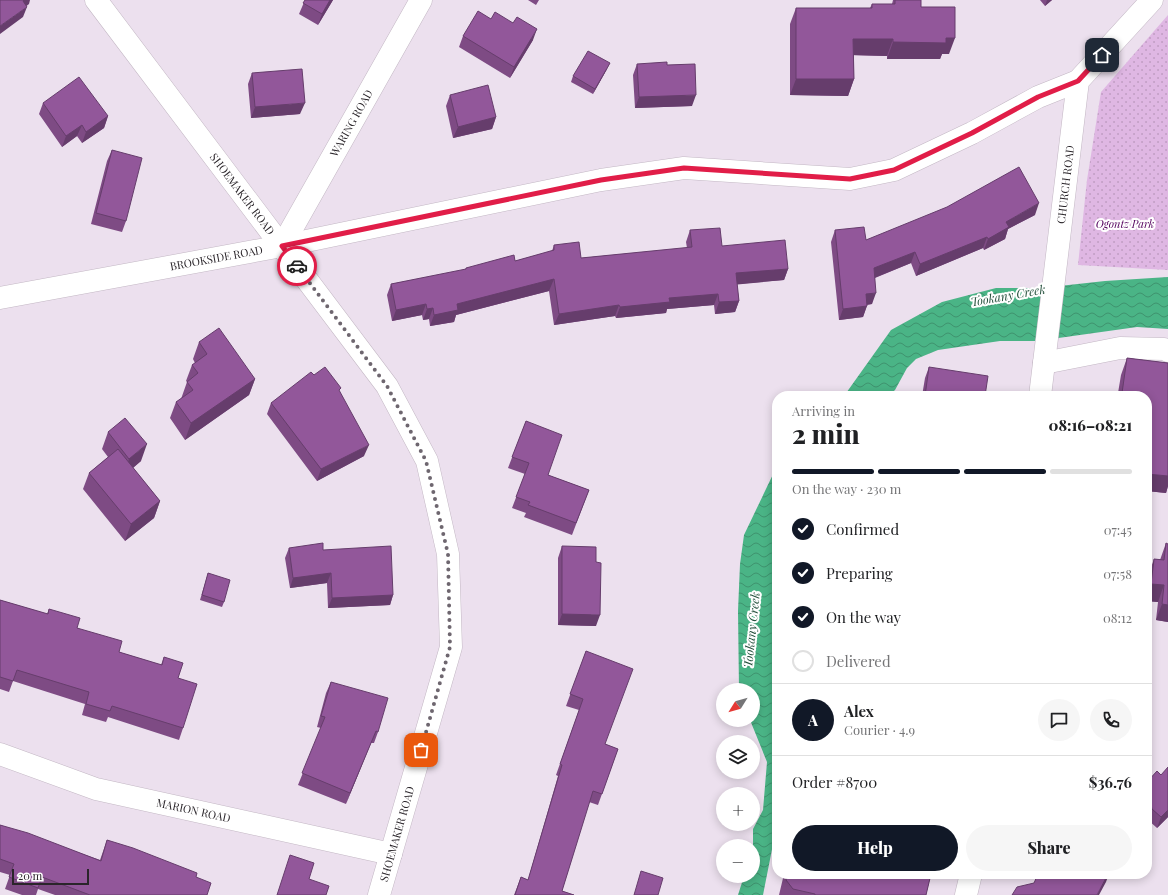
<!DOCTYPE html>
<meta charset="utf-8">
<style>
:root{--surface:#fff;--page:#f6f6f6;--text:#202124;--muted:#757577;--line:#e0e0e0;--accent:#111827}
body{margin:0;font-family:"Playfair Display",serif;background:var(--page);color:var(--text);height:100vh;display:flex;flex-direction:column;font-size:15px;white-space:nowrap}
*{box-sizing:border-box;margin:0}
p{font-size:13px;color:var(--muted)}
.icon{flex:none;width:22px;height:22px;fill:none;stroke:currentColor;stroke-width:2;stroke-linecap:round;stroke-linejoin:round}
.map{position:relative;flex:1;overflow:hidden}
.side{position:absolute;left:772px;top:391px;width:380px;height:488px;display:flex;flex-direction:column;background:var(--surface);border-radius:16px;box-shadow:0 2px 10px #0003}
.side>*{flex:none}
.needle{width:26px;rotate:233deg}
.tools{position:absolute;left:716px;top:683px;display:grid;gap:8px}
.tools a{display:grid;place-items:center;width:44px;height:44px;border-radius:50%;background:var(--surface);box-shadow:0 2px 10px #0003;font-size:20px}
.scale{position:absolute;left:12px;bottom:10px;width:77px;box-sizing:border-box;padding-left:4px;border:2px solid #2a252a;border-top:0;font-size:11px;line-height:14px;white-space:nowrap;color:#2a252a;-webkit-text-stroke:3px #fff;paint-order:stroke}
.pin{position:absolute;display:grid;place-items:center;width:34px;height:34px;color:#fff;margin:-17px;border-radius:8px;box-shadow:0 2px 6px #0006}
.courier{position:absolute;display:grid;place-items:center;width:40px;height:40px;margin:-20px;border:3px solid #e11d48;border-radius:50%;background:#fff;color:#222;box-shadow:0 1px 5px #0007}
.overview em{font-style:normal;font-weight:800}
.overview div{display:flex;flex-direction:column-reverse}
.overview{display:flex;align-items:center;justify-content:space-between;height:68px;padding:0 20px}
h1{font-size:26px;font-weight:800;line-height:30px}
.bar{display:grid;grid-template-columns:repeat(4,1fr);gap:6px 4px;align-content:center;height:48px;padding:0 20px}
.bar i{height:5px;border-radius:3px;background:var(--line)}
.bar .active{background:var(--accent)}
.bar p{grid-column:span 4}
.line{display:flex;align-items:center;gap:10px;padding:0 20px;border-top:1px solid var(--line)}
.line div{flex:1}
.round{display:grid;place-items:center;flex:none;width:42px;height:42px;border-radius:21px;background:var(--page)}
ol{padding:0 20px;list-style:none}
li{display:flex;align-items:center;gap:12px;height:44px}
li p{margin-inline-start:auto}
li .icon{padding:4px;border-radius:50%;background:var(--accent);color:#fff;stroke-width:4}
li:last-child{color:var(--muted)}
li i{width:22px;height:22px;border:2px solid var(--line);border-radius:50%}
.action{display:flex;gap:8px;margin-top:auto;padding:8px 20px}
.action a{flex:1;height:46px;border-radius:24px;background:var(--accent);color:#fff;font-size:16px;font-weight:800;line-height:46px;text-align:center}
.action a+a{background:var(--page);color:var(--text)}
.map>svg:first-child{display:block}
.grass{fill:url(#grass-dots)}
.water{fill:url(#water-waves)}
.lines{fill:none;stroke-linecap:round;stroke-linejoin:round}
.minor-casing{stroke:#c3b7c4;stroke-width:23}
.minor{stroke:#fff;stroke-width:22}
.wall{fill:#7e4b84}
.shaded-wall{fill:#663d6c}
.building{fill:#92579a;stroke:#663d6c}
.done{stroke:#6e666f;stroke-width:4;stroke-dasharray:0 7.2}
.route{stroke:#e11d48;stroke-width:5}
.labels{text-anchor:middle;stroke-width:4;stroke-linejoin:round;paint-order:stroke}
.street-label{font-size:11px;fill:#2a252a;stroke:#fff}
.park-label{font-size:11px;font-style:italic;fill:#53015d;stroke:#fff}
.water-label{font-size:12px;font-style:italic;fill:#25513d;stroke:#fff}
</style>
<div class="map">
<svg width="1168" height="895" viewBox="0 0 1168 895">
<defs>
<pattern id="grass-dots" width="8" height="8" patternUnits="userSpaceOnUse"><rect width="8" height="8" fill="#dfb7e3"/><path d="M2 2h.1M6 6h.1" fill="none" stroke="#c09dc3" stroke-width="1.8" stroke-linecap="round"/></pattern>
<pattern id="water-waves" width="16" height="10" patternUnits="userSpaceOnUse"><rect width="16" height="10" fill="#4ab486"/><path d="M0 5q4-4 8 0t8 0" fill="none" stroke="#3e926e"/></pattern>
</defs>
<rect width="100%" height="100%" fill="#ece0ee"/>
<path class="grass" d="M 1168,15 L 1168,270 L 1078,265 L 1087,180 L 1101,92 Z"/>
<path class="water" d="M 1168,277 L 1168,329 L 1137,327 L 1037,341 L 1000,341 L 938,350 L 916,359 L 907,368 L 895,390 L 888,396 L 844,396 L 891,330 L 942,302 L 996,288 L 1041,288 L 1105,281 Z
M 777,466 L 777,824 L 763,895 L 738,895 L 744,876 L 753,876 L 753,829 L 763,810 L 767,762 L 750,720 L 753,720 L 753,690 L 739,690 L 738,611 L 740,564 L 744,535 Z"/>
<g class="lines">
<defs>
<g id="minor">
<path id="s1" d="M 96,0 L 387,386 L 427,461 L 448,554 L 451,647 L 379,895"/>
<path id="s2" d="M 282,246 L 421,0"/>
<path id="s3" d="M 0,298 L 282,246 L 601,180 L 684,168 L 850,179 L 894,170 L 972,133 L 1038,97 L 1078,81"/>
<path d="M 1044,363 L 1120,348 L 1164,349 L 1168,351"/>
<path id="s4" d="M 1040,396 L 1078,81 L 1152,0"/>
<path id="s5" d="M 0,754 L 96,789 L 391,854"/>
<path d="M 966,895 L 971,874"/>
</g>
</defs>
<use href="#minor" class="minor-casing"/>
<use href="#minor" class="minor"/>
</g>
<path class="wall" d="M 305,0 L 333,0 L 318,25 L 299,14 Z
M 528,0 L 539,0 L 536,5 Z
M 893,0 L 921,0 L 921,7 L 949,54 L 942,54 L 940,59 L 887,59 L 887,56 L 854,55 L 854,79 L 848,96 L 790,95 L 790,24 L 796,8 L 870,8 L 872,4 L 892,4 Z
M 1040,0 L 1052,0 L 1045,6 Z
M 491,19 L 513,23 L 533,40 L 510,78 L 459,47 L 463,36 Z
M 637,64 L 667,65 L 692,106 L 635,108 L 633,75 Z
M 607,69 L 593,94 L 571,82 L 573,76 Z
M 252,73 L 300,114 L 251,118 L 248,84 Z
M 450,95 L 496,117 L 492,129 L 453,138 L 446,106 Z
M 43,103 L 108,116 L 104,128 L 82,143 L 77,136 L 62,147 L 39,114 Z
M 112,150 L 126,221 L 122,232 L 91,224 L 107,161 Z
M 1035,215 L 1008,229 L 1005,239 L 984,250 L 983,248 L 916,276 L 911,263 L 875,278 L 872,304 L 867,305 L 863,317 L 839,320 L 831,242 L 835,230 L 866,240 Z
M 690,230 L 722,246 L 788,269 L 784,280 L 737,284 L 739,301 L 735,312 L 715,314 L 714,305 L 667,309 L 666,313 L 616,318 L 615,316 L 554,325 L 549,291 L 456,315 L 454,322 L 430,326 L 429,319 L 423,320 L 422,315 L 392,321 L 387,295 L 391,284 L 465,270 L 466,268 L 515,261 L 552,251 L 554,245 L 581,258 L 687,248 L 686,242 Z
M 199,342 L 255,379 L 249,395 L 185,440 L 170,418 L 176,402 L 181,399 L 187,382 L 186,381 L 192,365 L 195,363 L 193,359 Z
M 1127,358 L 1168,363 L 1168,486 L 1166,493 L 1147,491 L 1147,396 L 1117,396 L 1118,393 L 1121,375 Z
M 929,367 L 985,396 L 922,396 L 925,378 Z
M 314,375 L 340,392 L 364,456 L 317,481 L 267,414 L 271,403 Z
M 526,421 L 548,475 L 589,490 L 572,535 L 524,517 L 526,513 L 512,508 L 525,474 L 508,468 Z
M 108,432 L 141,461 L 133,468 L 160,501 L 154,518 L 125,541 L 83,489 L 89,473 L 108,457 L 102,449 Z
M 1166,543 L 1168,622 L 1156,620 L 1158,602 L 1147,601 L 1147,586 L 1148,576 L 1154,559 L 1160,560 Z
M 562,546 L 596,626 L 558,625 L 558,558 Z
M 289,548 L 323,550 L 393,595 L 390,605 L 328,608 L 327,583 L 290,588 L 285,558 Z
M 208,573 L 224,602 L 222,607 L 200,600 Z
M 0,600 L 47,614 L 49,609 L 77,628 L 119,652 L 161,665 L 164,657 L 178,678 L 183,728 L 179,740 L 108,717 L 106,722 L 82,715 L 85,704 L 13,681 L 9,692 L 0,689 Z
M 586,651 L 605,744 L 618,749 L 598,805 L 589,802 L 562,891 L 574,895 L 514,895 L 521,877 L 528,880 L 558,776 L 556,775 L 579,710 L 566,706 Z
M 331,682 L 378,732 L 374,743 L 371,743 L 346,804 L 298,785 L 321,728 L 317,727 L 326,693 Z
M 1147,782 L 1168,817 L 1157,828 L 1148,820 L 1147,816 Z
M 0,825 L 100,860 L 107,840 L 196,877 L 207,895 L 55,895 L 38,889 L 36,895 L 22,895 L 5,889 L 10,875 L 0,872 Z
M 784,874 L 931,874 L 926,895 L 779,895 Z"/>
<path class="shaded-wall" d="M 24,0 L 30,0 L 29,4 L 19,12 L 23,1 Z
M 330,0 L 333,0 L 318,25 L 322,14 Z
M 1047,0 L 1052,0 L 1045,6 Z
M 27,7 L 23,17 L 0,34 L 0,26 Z
M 537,29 L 533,40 L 510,78 L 514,67 Z
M 946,38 L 955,38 L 949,54 L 942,54 L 940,59 L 887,59 L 893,42 Z
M 853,39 L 893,39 L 887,56 L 847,55 Z
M 610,63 L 607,69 L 593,94 L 595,89 Z
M 796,79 L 854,79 L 848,96 L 790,95 Z
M 696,95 L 692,106 L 635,108 L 639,97 Z
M 305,103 L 300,114 L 251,118 L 255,107 Z
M 108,116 L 104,128 L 82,143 L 86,132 Z
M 496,117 L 492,129 L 453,138 L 458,127 Z
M 82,125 L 77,136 L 62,147 L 66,136 Z
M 1039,203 L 1035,215 L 1008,229 L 1005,239 L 984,250 L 988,239 L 1006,222 Z
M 987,237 L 983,248 L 916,276 L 920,264 Z
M 915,252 L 911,263 L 869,280 L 874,268 Z
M 788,269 L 784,280 L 732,285 L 736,273 Z
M 554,279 L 549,291 L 456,315 L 454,322 L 430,326 L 434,315 L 457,304 Z
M 876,293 L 872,304 L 862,305 L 866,294 Z
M 718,294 L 714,305 L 667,309 L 666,313 L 616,318 L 620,307 L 669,298 Z
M 739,301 L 735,312 L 715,314 L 719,302 Z
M 426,304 L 422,315 L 392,321 L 396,310 Z
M 619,305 L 615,316 L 554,325 L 559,314 Z
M 867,306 L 863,317 L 839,320 L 843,309 Z
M 433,308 L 429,319 L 423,320 L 427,309 Z
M 255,379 L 249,395 L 185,440 L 191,423 Z
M 147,444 L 141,461 L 123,476 L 129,459 Z
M 369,445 L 364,456 L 317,481 L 321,469 Z
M 1147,474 L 1168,476 L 1168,486 L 1166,493 L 1147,491 Z
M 160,501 L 154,518 L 125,541 L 131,524 Z
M 331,573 L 327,583 L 290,588 L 293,578 Z
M 1151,584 L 1164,585 L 1158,602 L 1147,601 L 1147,596 Z
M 393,595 L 390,605 L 328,608 L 332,598 Z
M 1162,604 L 1168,605 L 1168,622 L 1156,620 Z
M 562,614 L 600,615 L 596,626 L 558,625 Z
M 376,731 L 371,743 L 346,804 L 350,793 Z
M 1168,810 L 1168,817 L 1157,828 L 1161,817 Z
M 1108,874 L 1109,874 L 1106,882 L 1099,895 L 1097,895 Z"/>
<path class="building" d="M 0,0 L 24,0 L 23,1 L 27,7 L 0,26 Z
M 305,0 L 330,0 L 322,14 L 303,3 Z
M 895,0 L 921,0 L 921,7 L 955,7 L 955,38 L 946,38 L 946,43 L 893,42 L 893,39 L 853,39 L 854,79 L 796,79 L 796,8 L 872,8 L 872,4 L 895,4 Z
M 478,11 L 491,19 L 495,12 L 513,23 L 517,17 L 537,29 L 514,67 L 463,36 Z
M 588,51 L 610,63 L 595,89 L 573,76 Z
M 667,62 L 667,65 L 695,64 L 696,95 L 639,97 L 637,64 Z
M 302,69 L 305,103 L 255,107 L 252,73 Z
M 79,77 L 108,116 L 86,132 L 82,125 L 66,136 L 43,103 Z
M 488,85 L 496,117 L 458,127 L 450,95 Z
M 112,150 L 142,158 L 126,221 L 96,213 Z
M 1019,167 L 1039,203 L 1006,222 L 1009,227 L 988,239 L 987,237 L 920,264 L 915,252 L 874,268 L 876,293 L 866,294 L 867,306 L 843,309 L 835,230 L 864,227 L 866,240 L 947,207 Z
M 720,228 L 722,246 L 785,240 L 788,269 L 736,273 L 739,301 L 719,302 L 718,294 L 669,298 L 670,302 L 620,307 L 619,305 L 559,314 L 554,279 L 457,304 L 458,310 L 434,315 L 433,308 L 427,309 L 426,304 L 396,310 L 391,284 L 466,269 L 466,268 L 514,255 L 515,261 L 554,250 L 554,245 L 579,242 L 581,258 L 692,247 L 690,230 Z
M 219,328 L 255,379 L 191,423 L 176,402 L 193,390 L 187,382 L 198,373 L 192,365 L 207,354 L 199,342 Z
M 1127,358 L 1168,363 L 1168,476 L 1147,474 L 1147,396 L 1118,396 L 1118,393 L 1122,393 Z
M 325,367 L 341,388 L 339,390 L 369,445 L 321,469 L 271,403 L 311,372 L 314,375 Z
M 929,367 L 988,376 L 985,396 L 925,396 Z
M 125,418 L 147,444 L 129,459 L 108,432 Z
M 526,421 L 562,435 L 548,475 L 589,490 L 576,523 L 528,505 L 530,502 L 516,497 L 529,463 L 512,457 Z
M 118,449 L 160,501 L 131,524 L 89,473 Z
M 323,543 L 323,550 L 391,546 L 393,595 L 332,598 L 331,573 L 293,578 L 289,548 Z
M 1166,543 L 1168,544 L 1168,605 L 1162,604 L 1164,585 L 1151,584 L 1154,559 L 1164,560 Z
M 562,546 L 596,547 L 596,562 L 601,563 L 600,615 L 562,614 Z
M 208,573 L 230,580 L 224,602 L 202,595 Z
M 0,600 L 48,614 L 49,609 L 80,618 L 77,628 L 122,641 L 119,652 L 162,665 L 164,657 L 183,663 L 178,678 L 197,684 L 183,728 L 112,706 L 110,711 L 86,704 L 89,692 L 17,670 L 13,681 L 0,677 Z
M 586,651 L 633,669 L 605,744 L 618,749 L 602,794 L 593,791 L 562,891 L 574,895 L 515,895 L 521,877 L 528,880 L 562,765 L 560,764 L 583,699 L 570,694 Z
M 331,682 L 388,698 L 378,732 L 376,731 L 350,793 L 302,773 L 325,717 L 321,716 Z
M 1168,767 L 1168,810 L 1161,817 L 1152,809 L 1150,801 L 1147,798 L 1147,782 L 1157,771 L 1161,775 Z
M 0,825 L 28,833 L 101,861 L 107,840 L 133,848 L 197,873 L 196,877 L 211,883 L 207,895 L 90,895 L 42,877 L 38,888 L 9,877 L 14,864 L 0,859 Z
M 290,855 L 314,863 L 309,879 L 329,886 L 326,895 L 277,895 Z
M 641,871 L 663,878 L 658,895 L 634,895 Z
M 787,874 L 931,874 L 926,895 L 815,895 L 815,894 L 793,889 L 786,880 Z
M 1038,874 L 1108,874 L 1097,895 L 1012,895 L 1017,887 L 1034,883 Z"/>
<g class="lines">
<path class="done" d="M 297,266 L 387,386 L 426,461 L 448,554 L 450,647 L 421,750"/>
<path class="route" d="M 297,266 L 282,246 L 601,180 L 684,168 L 850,179 L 894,170 L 972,133 L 1038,97 L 1078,81 L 1102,55"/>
</g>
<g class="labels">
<g class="street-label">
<text dy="4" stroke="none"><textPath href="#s2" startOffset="141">WARING ROAD</textPath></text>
<text dy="4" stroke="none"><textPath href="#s4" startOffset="213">CHURCH ROAD</textPath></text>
<text dy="4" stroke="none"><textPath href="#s1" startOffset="243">SHOEMAKER ROAD</textPath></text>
<text dy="4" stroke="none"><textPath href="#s3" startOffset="220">BROOKSIDE ROAD</textPath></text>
<text dy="4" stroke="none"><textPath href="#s5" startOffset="202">MARION ROAD</textPath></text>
<text transform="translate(397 834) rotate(-74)" y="4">SHOEMAKER ROAD</text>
</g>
<g class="park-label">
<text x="1125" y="228">Ogontz Park</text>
</g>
<g class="water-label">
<text transform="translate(1008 296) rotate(-10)" y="4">Tookany Creek</text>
<text transform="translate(752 630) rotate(-84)" y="4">Tookany Creek</text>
</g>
</g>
</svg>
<div class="tools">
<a><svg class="needle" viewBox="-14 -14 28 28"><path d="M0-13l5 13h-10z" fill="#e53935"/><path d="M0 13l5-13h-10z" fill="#757577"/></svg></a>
<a><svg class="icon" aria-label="layers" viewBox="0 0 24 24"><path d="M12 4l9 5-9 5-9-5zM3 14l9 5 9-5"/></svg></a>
<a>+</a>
<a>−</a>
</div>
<div class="scale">20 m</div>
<div class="pin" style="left:421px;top:750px;background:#ea580c"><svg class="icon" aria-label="bag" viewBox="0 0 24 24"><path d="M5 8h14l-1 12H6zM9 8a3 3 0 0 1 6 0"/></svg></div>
<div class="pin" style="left:1102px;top:55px;background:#1f2937"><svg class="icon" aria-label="home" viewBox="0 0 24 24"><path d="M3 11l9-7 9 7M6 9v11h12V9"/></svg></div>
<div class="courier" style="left:297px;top:266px"><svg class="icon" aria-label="car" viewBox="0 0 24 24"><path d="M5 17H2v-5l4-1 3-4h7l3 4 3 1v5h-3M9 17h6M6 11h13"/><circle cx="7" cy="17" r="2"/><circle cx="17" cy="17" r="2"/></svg></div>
<section class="side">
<div class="overview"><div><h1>2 min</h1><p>Arriving in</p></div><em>08:16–08:21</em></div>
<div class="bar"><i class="active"></i><i class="active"></i><i class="active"></i><i></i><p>On the way · 230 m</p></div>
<ol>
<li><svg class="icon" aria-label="check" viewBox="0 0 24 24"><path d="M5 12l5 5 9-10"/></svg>Confirmed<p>07:45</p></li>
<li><svg class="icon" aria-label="check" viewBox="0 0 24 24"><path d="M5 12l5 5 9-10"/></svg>Preparing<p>07:58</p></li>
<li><svg class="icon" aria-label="check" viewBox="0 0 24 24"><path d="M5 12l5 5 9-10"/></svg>On the way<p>08:12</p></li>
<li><i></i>Delivered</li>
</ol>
<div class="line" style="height:72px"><b class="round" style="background:var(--accent);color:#fff">A</b><div><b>Alex</b><p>Courier · 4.9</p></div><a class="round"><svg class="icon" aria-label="chat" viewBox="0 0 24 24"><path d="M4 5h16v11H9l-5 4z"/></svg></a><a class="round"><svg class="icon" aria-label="phone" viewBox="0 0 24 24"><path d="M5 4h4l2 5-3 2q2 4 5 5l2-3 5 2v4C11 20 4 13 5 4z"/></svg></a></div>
<div class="line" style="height:52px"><div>Order #8700</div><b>$36.76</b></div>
<div class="action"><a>Help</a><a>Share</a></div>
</section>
</div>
